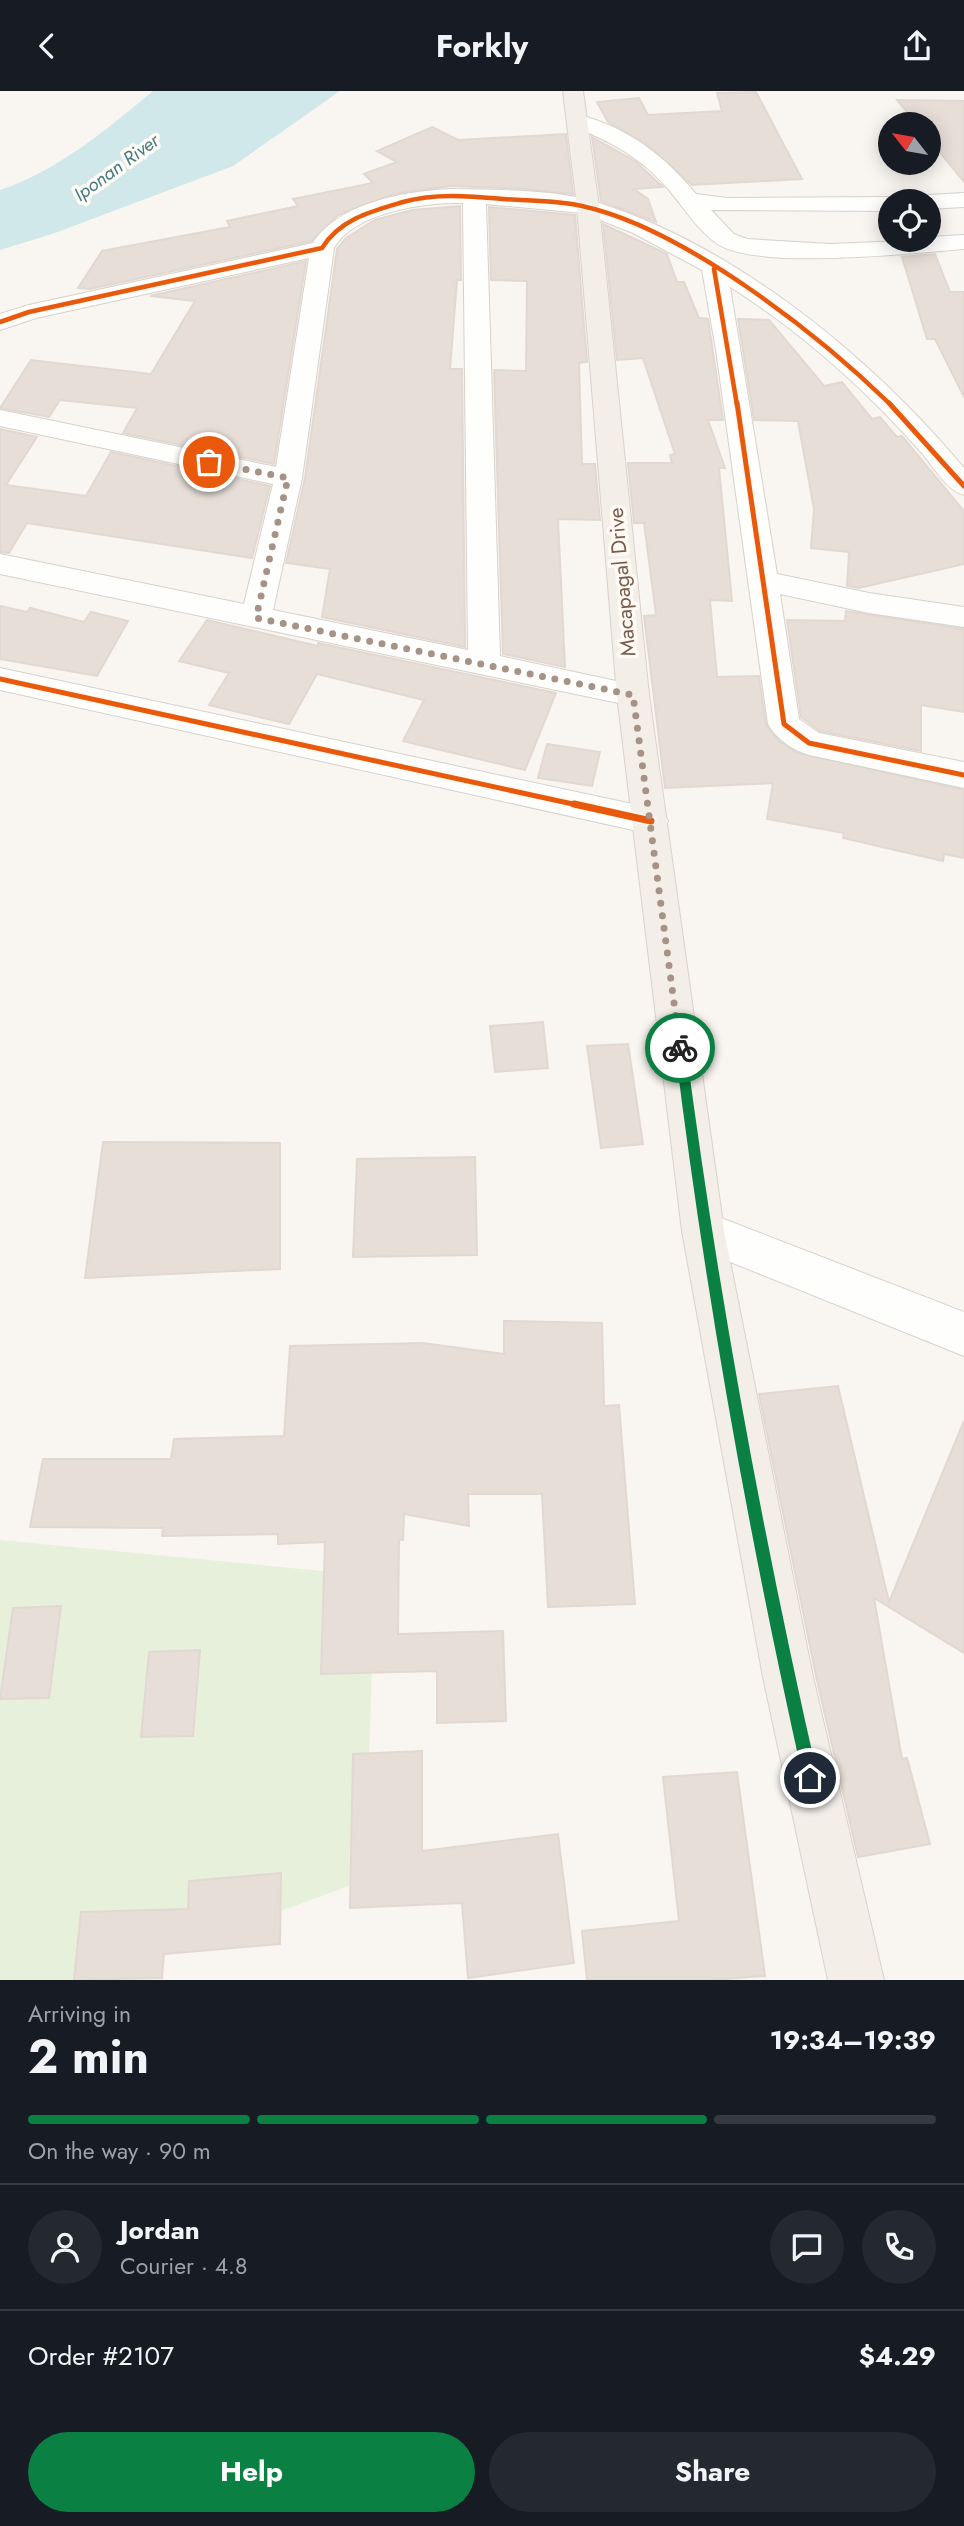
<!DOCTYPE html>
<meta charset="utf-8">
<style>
:root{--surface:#171b24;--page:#242831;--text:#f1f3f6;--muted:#9ea1a6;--line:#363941;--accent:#0b8043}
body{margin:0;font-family:Jost,sans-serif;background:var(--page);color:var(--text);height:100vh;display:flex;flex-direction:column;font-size:26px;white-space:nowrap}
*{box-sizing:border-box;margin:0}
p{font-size:23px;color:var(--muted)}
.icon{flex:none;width:38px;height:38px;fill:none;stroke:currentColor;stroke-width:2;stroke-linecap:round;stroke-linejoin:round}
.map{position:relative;height:1889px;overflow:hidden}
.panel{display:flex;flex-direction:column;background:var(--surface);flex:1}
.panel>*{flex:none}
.needle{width:46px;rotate:301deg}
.fabs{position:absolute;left:878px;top:21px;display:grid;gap:14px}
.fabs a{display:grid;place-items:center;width:63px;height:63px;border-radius:50%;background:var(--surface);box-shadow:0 4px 18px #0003;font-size:35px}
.pin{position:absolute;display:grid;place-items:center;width:60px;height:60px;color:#fff;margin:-30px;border:4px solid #fff;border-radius:50%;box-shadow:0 2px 7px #0007}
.courier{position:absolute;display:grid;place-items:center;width:70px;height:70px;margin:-35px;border:5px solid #0b8043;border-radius:50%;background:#fff;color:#222;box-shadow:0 2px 9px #0007}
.headline em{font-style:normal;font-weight:700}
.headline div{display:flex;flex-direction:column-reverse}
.headline{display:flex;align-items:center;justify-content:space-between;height:119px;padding:0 28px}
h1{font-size:46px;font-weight:700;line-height:52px}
.bar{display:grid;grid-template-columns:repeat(4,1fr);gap:10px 7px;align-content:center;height:84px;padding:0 28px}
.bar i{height:9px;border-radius:5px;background:var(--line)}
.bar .on{background:var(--accent)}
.bar p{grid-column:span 4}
.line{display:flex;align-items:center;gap:18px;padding:0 28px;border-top:2px solid var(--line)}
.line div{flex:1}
.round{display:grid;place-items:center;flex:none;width:74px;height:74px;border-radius:37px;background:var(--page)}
.primary-button{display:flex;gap:14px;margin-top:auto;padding:14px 28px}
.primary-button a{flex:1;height:80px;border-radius:42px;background:var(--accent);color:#fff;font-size:28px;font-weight:700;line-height:80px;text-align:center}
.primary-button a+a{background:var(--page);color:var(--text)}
header{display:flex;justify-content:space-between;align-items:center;height:91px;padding:0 28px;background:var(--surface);font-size:32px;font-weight:700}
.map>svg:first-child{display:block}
.green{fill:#e7f0db}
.water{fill:#d0e8ea}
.building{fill:#e6ded7;stroke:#e2d8d2;stroke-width:2}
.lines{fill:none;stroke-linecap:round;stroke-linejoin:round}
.minor-casing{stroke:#d7d1cb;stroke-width:2}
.major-casing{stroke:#dad1cc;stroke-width:2}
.minor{fill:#fefefd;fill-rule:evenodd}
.major{fill:#f3eee8;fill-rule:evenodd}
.cycleway-far2-casing{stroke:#fffaf3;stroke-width:7}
.cycleway-far1-casing{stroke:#fffaf3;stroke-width:9}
.cycleway-casing{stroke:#fffaf3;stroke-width:11}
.cycleway-far2{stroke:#e8590c;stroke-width:4.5}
.cycleway-far1{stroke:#e8590c;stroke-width:5}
.cycleway{stroke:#e8590c;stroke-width:7}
.route{fill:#0b8043}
.done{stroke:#a69286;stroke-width:7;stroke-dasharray:0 12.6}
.labels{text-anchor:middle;stroke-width:7;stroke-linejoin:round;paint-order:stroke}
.far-water-label{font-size:19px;font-style:italic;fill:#437c86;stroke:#fffaf3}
.street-label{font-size:21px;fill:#7a5c4d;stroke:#fffaf3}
</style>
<header><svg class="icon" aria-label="back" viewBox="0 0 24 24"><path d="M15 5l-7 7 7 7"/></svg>Forkly<svg class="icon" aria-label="share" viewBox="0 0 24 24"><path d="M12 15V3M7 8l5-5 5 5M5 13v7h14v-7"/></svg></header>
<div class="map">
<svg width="964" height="1889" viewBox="0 0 964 1889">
<rect width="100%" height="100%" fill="#f9f5f0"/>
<path class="green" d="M 0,1449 L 375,1485 L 365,1789 L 95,1889 L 0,1889 Z"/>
<path class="water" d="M 153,0 L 340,0 L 233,75 L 55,142 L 0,159 L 0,99 C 58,80 107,38 153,0 Z"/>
<path class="building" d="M 756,1 L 802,88 L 692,94 L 645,52 L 608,31 L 597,11 L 639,7 L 648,24 L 722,20 L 717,2 Z
M 897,9 L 964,10 L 964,91 L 929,48 L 929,33 L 917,33 Z
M 432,36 L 458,49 L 566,43 L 573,103 L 526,98 L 451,95 L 394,103 L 338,124 L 312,150 L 90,198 L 78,197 L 102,160 L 230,136 L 227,130 L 298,115 L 293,108 L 373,92 L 364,83 L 397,71 L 377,60 Z
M 592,46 L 635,70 L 663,96 L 634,98 L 648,108 L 656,131 L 601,110 Z
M 460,115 L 461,189 L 457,189 L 450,278 L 462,278 L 465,556 L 322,526 L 330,478 L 286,472 L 305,387 L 337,158 L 346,147 L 375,129 L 412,119 Z
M 489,116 L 575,124 L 587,271 L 579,272 L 582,373 L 595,373 L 600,429 L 558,428 L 565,576 L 503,563 L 494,279 L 526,280 L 527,190 L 491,189 Z
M 603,133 L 667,163 L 677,191 L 684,191 L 699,227 L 708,228 L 723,329 L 708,329 L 725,377 L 719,377 L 732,510 L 710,509 L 717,586 L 759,585 L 766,634 L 779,650 L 796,661 L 964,699 L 964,767 L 944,763 L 943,770 L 843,747 L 844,742 L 767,728 L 773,692 L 665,697 L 644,525 L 656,524 L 644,432 L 634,432 L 628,372 L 672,372 L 670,364 L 675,363 L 643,267 L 617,269 Z
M 935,163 L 950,201 L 964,201 L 964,306 L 935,248 L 927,248 L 902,166 Z
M 306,170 L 274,373 L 123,342 L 137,317 L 60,309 L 49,326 L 0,317 L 31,269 L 151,283 L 195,210 L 150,205 Z
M 738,228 L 769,229 L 824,295 L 842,291 L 872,328 L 880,326 L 897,346 L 902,345 L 964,420 L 964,473 L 859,497 L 847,495 L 849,461 L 811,457 L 814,418 L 798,330 L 754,329 Z
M 0,338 L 37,346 L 6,394 L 86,405 L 111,361 L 270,395 L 252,467 L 27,432 L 9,462 L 0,461 Z
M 0,515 L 27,521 L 30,517 L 84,531 L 91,521 L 128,530 L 97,585 L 0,568 Z
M 846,520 L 964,538 L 964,621 L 921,614 L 921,660 L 820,640 L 801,626 L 787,529 L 845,530 Z
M 207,529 L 318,555 L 318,552 L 556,602 L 525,679 L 403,650 L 424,609 L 317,583 L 289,633 L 209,614 L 229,582 L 179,570 Z
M 547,653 L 600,661 L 592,695 L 538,687 Z
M 543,931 L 548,977 L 495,981 L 490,935 Z
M 628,953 L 643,1053 L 601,1057 L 587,955 Z
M 103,1051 L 280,1052 L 280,1178 L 85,1187 Z
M 475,1066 L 477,1164 L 353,1166 L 357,1068 Z
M 504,1230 L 602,1232 L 604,1315 L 619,1314 L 635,1513 L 548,1516 L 542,1403 L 468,1403 L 469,1435 L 404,1423 L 403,1449 L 399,1449 L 398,1543 L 503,1540 L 506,1630 L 437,1632 L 437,1580 L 321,1583 L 325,1451 L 278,1453 L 278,1443 L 162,1445 L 163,1437 L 30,1436 L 43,1368 L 171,1368 L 174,1348 L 284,1345 L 290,1255 L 423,1252 L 504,1263 Z
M 838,1295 L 889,1511 L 964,1330 L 964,1562 L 874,1507 L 902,1668 L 907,1667 L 930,1753 L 858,1766 L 816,1585 L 759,1303 Z
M 61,1515 L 49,1607 L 0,1608 L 13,1517 Z
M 200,1559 L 193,1645 L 141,1646 L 149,1561 Z
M 422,1660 L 422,1760 L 558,1743 L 574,1872 L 468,1887 L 462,1812 L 350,1817 L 353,1663 Z
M 737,1681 L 765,1885 L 712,1889 L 587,1889 L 582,1840 L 679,1830 L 663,1686 Z
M 281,1782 L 280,1853 L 164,1863 L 162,1887 L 74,1889 L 81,1821 L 188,1818 L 189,1790 Z"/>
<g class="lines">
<defs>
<path id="minor" d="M 579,24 C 627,36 665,65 696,103 L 727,107 L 891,106 L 901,110 L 891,110 L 891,120 L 711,119 L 734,143 L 747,148 L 830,153 L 929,149 L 929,146 L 964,144 L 964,158 C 911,162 762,179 719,154 C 700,142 683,116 669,99 C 642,67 609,49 571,35 L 568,30 Z
M 451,98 C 496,99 556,98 599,112 C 737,156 872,267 964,377 L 964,404 C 945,399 933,374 920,360 C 865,298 800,240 730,196 L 777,483 L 869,502 L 964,516 L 964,536 L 869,522 L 780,503 L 799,628 L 819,642 L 964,671 L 964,697 L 809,664 C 793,659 776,648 768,633 L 716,259 L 702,179 L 633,142 L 583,122 L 486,113 L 500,565 L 644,596 L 649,604 L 644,612 L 633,615 L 0,483 L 0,463 L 244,513 L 273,393 L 0,335 L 0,319 L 276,376 L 309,167 L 36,227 L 0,239 L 0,223 L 29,214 L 313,152 C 339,111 407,100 451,98 ZM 463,112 L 468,559 L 273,519 L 302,387 L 334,157 C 355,121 425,111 463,112 Z
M 964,102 L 964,116 L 929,118 L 929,110 L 918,110 L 929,104 Z
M 0,577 L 651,717 L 663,721 L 668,730 L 663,739 L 651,743 L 0,599 Z
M 703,1120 L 964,1221 L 964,1265 L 688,1154 L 682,1140 L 688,1126 Z"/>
<path id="major" d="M 563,0 L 583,0 L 599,116 L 649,604 L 724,1140 L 813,1586 L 884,1889 L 828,1889 L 763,1586 L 682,1140 L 617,604 L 577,116 Z"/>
</defs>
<use href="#minor" class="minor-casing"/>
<use href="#major" class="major-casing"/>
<use href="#minor" class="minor"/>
<use href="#major" class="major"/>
<defs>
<path id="cycleway-far2" d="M 714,178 L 737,314
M 0,231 L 29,221 L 322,157 C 340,128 372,120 403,111 C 435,102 469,105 503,108 C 529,110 556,109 582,115 C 683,137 817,242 891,314"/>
<path id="cycleway-far1" d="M 737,312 L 784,633 L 809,652 L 964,684
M 889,312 L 964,395
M 0,588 L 582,715"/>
<path id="cycleway" d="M 574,713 L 651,730"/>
</defs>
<use href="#cycleway-far2" class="cycleway-far2-casing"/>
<use href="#cycleway-far1" class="cycleway-far1-casing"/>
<use href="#cycleway" class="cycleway-casing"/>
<use href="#cycleway-far2" class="cycleway-far2"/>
<use href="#cycleway-far1" class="cycleway-far1"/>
<use href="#cycleway" class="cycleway"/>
</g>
<path class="route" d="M 680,952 L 686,957 C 718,1202 763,1446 818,1687 L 810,1695 L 803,1687 C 749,1446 705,1202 675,957 Z"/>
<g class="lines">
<path class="done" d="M 209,371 L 288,387 L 256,527 L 633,604 L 680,957"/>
</g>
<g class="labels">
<g class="far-water-label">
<text transform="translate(116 76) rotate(-36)" y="7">Iponan River</text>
</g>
<g class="street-label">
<text transform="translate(622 491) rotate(-95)" y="7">Macapagal Drive</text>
</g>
</g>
</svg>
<div class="fabs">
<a><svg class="needle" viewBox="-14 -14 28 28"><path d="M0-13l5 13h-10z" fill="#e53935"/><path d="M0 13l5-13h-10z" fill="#9ea1a6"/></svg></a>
<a><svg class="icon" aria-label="locate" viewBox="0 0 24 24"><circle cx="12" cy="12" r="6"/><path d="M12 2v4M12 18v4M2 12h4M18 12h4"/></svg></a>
</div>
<div class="pin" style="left:209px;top:371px;background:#ea580c"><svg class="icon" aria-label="bag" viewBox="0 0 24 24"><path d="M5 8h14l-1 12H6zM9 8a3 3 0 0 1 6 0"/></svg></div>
<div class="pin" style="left:810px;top:1687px;background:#1f2937"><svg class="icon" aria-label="home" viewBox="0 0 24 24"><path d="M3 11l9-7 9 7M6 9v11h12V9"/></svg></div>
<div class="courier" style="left:680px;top:957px"><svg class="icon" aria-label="bike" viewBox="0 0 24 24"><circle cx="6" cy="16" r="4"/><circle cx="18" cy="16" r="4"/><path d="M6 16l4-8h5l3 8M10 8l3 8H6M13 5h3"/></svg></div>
</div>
<section class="panel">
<div class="headline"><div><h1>2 min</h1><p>Arriving in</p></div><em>19:34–19:39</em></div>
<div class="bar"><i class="on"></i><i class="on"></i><i class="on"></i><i></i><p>On the way · 90 m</p></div>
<div class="line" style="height:126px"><a class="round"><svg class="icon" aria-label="person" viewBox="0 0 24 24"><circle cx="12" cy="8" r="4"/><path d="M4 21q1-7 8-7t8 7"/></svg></a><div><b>Jordan</b><p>Courier · 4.8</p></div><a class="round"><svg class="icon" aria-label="chat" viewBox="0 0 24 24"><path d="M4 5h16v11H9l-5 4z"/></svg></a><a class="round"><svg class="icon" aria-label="phone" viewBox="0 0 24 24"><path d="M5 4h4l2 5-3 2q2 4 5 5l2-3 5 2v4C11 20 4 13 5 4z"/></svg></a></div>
<div class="line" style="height:91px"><div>Order #2107</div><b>$4.29</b></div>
<div class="primary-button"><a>Help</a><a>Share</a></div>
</section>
